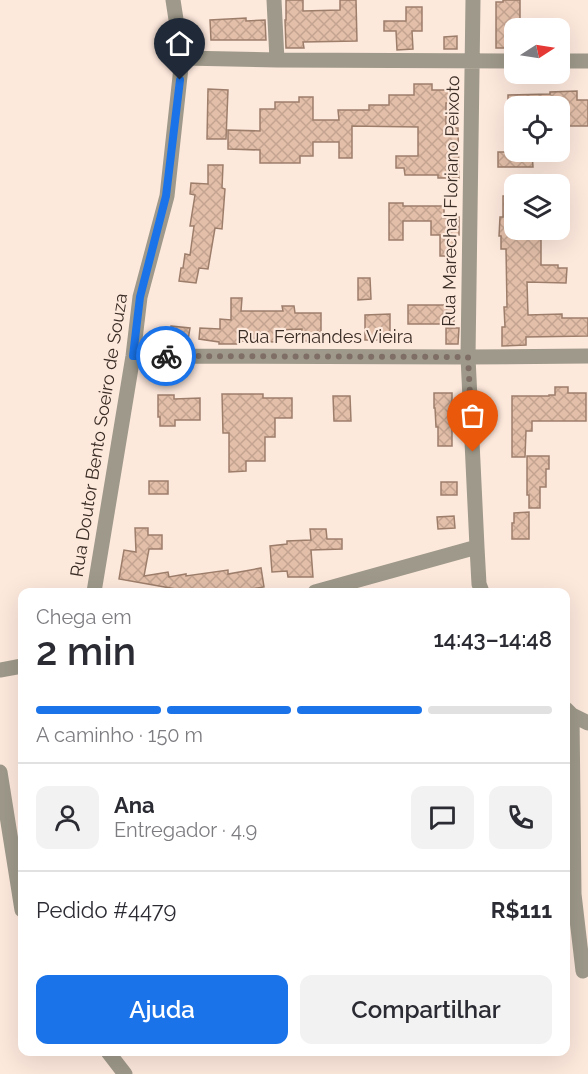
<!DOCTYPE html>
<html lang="pt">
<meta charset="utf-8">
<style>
:root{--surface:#fff;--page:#f2f2f3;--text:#2b2b33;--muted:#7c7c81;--line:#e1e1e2;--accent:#1a73e8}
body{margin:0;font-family:Raleway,sans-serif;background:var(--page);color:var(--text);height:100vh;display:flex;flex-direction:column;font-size:22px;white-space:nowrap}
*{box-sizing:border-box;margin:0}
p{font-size:20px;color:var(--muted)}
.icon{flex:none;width:33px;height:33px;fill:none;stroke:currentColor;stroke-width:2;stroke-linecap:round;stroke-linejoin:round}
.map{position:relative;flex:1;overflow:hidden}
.drawer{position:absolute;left:18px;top:588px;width:552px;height:468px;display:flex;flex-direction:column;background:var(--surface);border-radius:12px;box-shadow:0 6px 24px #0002}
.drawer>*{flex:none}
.needle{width:39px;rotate:78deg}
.buttons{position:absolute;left:504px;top:18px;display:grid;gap:12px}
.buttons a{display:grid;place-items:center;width:66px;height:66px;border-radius:12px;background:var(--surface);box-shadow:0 6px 24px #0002;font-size:30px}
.pin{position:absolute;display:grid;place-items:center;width:51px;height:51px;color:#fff;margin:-62px -26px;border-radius:50% 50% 50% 0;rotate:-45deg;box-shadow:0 0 6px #0007}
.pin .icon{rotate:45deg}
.courier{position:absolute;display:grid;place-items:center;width:60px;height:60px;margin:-30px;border:4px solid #1a73e8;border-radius:50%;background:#fff;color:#222;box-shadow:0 2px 8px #0007}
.overview em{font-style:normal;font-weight:600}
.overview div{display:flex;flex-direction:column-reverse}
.overview{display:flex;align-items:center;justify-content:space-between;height:102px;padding:0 18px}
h1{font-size:39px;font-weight:600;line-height:45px}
.bar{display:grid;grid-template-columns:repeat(4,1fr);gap:9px 6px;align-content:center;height:72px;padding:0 18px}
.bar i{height:8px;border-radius:4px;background:var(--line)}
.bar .current{background:var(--accent)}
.bar p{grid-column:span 4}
.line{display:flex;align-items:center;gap:15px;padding:0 18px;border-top:2px solid var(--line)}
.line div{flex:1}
.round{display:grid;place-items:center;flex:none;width:63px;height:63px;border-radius:12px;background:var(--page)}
.cta{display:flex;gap:12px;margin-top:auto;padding:12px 18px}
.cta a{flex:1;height:69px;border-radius:12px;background:var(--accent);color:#fff;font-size:24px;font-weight:600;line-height:69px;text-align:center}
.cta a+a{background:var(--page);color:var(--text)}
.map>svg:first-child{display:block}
.building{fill:url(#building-cross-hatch);stroke:#9d7e6b;stroke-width:1.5}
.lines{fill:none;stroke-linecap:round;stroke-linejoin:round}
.minor{stroke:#9e998a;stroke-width:15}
.done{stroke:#7e6e65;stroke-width:6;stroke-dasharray:0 10.8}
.route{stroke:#1a73e8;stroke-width:8}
.labels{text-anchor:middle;stroke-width:4.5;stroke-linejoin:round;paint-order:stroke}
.street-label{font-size:18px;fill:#3a2d25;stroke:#fde8dc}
</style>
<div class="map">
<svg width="588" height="1074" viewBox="0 0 588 1074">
<defs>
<pattern id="building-cross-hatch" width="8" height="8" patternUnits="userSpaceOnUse" patternTransform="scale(1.5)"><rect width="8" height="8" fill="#e3bfa9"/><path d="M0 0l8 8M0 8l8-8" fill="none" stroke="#c4a491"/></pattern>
</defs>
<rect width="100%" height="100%" fill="#fde8dc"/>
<path class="building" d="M 286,0 L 303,0 L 303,11 L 340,10 L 340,0 L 356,0 L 357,41 L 303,42 L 304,48 L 286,48 L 285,20 L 286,20 Z
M 503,0 L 520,0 L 520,28 L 514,28 L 514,48 L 496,48 L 496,2 L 503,2 Z
M 406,7 L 422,7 L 422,31 L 412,31 L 413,49 L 397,50 L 396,31 L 384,31 L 384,21 L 406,21 Z
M 246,18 L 246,21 L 265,20 L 266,40 L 211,40 L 210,20 Z
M 457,36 L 457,49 L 444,49 L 444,37 Z
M 414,84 L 432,84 L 432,90 L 452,90 L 452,103 L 446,103 L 446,128 L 458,128 L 459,178 L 438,178 L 438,175 L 405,175 L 404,168 L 396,168 L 396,156 L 418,156 L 418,127 L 352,126 L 352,158 L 339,158 L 339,142 L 313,142 L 313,156 L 300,156 L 300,163 L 260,163 L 260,150 L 228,149 L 228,130 L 260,131 L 260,109 L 275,109 L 275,102 L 299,102 L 299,97 L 313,97 L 313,120 L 339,120 L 338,110 L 369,110 L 369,105 L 389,105 L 389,95 L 414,95 Z
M 208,89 L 228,90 L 226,139 L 207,139 Z
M 577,91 L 577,100 L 588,100 L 588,126 L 560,126 L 560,106 L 508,106 L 508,95 L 550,94 L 550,92 Z
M 498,152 L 532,152 L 533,167 L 498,167 Z
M 208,165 L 223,165 L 222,188 L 225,189 L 222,229 L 215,228 L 208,269 L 199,268 L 196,283 L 179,281 L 181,268 L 183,268 L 185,254 L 190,255 L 194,226 L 190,226 L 195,195 L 190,194 L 191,183 L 208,184 Z
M 503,196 L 514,196 L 514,230 L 533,230 L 533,238 L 541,238 L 541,265 L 558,265 L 558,268 L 567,268 L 566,283 L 527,282 L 528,315 L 562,314 L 562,318 L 588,318 L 588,336 L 526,337 L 526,345 L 502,346 L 502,327 L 505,327 L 504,307 L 507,307 L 506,249 L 501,249 L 501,236 L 499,236 L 500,217 L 503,217 Z
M 389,203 L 403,203 L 403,206 L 444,206 L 444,218 L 459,217 L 459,235 L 454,235 L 455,256 L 440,256 L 440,235 L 431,235 L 431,221 L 403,221 L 403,240 L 389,240 Z
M 358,278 L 370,278 L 371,299 L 358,300 Z
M 231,298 L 242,298 L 241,311 L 283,311 L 282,306 L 294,306 L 295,313 L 321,313 L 321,341 L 302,341 L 302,329 L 278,330 L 278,342 L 238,341 L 238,344 L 219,344 L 219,342 L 199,339 L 200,328 L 220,329 L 220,319 L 231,320 Z
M 408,305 L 453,305 L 454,324 L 408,324 Z
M 390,314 L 390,340 L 365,340 L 365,315 Z
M 171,326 L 190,328 L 187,346 L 168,343 Z
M 446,328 L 459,328 L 458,344 L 446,344 Z
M 555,387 L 568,387 L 568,393 L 586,393 L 586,421 L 532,421 L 532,431 L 526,431 L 525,457 L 512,457 L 512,396 L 549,396 L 549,395 L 555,395 Z
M 434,393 L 452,393 L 452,446 L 438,446 L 438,427 L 436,427 L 435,408 L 434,408 Z
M 222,394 L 263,394 L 263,398 L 292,398 L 292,418 L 275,418 L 275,437 L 265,437 L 265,461 L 246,461 L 246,471 L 229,472 L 229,433 L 223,433 Z
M 158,395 L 174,395 L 174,399 L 200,398 L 200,420 L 175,420 L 175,426 L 160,426 L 160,417 L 158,417 Z
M 333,396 L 350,396 L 351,421 L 334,421 Z
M 527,456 L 549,456 L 549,469 L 546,469 L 546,487 L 540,487 L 540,508 L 529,508 L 529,495 L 527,495 Z
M 149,481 L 168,481 L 168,494 L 149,494 Z
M 441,482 L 457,482 L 457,495 L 441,495 Z
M 529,512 L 529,539 L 512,539 L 512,523 L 514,523 L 514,513 Z
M 454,516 L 455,528 L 438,529 L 437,517 Z
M 135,528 L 148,528 L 148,535 L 162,535 L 162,549 L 149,549 L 144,576 L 168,572 L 169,577 L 186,574 L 186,576 L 228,570 L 228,574 L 261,568 L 264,587 L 233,592 L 187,592 L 187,591 L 119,579 L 124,550 L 136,552 Z
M 310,529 L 326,529 L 327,539 L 342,539 L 342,549 L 311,550 L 313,577 L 288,577 L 287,571 L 272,572 L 270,546 L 287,544 L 287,541 L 311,540 Z"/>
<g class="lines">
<path class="minor" d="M 274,0 L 277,60
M 473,0 L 468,357 L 477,547 L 479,584 L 482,592
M 182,58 L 277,60 L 514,61
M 560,61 L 588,61
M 133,356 L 468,357 L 588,356
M 94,592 L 133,356 L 140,297 L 167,196 L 182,58 L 173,0
M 315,592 L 477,547
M 0,670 L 22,666
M 566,709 L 572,715 L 588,723
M 572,715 L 574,894 L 583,971
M 0,772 L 22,910
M 108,1052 L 125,1074"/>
</g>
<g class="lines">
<path class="done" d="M 166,356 L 468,357 L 473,452"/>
<path class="route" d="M 166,356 L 133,356 L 140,297 L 166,196 L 180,80"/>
</g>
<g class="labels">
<g class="street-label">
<text transform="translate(451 201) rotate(-89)" y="6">Rua Marechal Floriano Peixoto</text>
<text x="325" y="343">Rua Fernandes Vieira</text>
<text transform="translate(99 435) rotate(-81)" y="6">Rua Doutor Bento Soeiro de Souza</text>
</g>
</g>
</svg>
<div class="buttons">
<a><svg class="needle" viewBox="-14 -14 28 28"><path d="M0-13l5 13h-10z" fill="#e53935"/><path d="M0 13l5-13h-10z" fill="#7c7c81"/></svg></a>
<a><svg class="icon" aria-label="locate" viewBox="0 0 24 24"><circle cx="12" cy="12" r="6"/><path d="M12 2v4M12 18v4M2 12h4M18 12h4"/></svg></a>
<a><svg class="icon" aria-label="layers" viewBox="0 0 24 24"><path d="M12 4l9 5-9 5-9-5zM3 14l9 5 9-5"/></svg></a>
</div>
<div class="pin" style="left:473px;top:452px;background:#ea580c"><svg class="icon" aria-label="bag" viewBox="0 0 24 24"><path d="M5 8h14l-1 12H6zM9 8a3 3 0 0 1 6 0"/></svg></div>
<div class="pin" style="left:180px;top:80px;background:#1f2937"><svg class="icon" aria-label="home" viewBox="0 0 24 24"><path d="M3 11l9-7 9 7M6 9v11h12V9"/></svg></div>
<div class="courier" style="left:166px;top:356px"><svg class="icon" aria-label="bike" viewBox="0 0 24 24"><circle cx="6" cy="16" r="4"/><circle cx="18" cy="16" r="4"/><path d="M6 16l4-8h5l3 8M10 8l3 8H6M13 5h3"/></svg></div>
<section class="drawer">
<div class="overview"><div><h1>2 min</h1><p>Chega em</p></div><em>14:43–14:48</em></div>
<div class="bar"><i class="current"></i><i class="current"></i><i class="current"></i><i></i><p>A caminho · 150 m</p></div>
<div class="line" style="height:108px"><a class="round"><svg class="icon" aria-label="person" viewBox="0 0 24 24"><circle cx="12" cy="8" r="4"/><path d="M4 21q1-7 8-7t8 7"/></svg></a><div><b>Ana</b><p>Entregador · 4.9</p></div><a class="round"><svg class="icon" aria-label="chat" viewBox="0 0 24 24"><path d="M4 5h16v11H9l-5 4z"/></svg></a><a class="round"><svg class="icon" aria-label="phone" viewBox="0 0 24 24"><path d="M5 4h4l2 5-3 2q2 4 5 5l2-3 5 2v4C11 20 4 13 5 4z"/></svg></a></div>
<div class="line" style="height:78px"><div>Pedido #4479</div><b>R$111</b></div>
<div class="cta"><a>Ajuda</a><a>Compartilhar</a></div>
</section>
</div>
